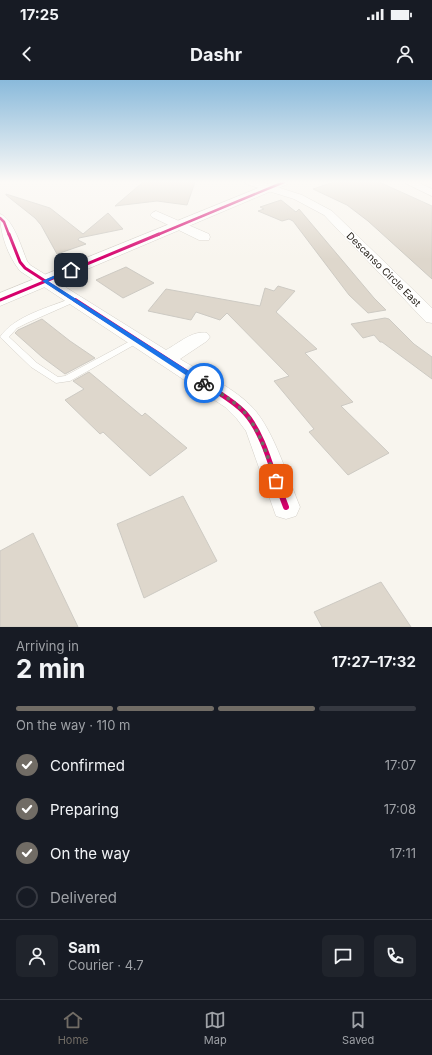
<!DOCTYPE html>
<meta charset="utf-8">
<style>
:root{--surface:#171b24;--page:#20242c;--text:#f1f3f6;--muted:#9ea1a6;--line:#363941;--accent:#716c65}
body{margin:0;font-family:Inter,sans-serif;background:var(--page);color:var(--text);height:100vh;display:flex;flex-direction:column;font-size:15px;white-space:nowrap}
*{box-sizing:border-box;margin:0}
p{font-size:13px;color:var(--muted)}
.icon{flex:none;width:22px;height:22px;fill:none;stroke:currentColor;stroke-width:2;stroke-linecap:round;stroke-linejoin:round}
.map{position:relative;height:547px;overflow:hidden}
.details{display:flex;flex-direction:column;background:var(--surface);flex:1}
.details>*{flex:none}
.pin{position:absolute;display:grid;place-items:center;width:34px;height:34px;color:#fff;margin:-17px;border-radius:8px;box-shadow:0 2px 6px #0006}
.courier{position:absolute;display:grid;place-items:center;width:40px;height:40px;margin:-20px;border:3px solid #1a73e8;border-radius:50%;background:#fff;color:#222;box-shadow:0 1px 5px #0007}
.head em{font-style:normal;font-weight:700}
.head div{display:flex;flex-direction:column-reverse}
.head{display:flex;align-items:center;justify-content:space-between;height:68px;padding:0 16px}
h1{font-size:26px;font-weight:700;line-height:30px}
.bar{display:grid;grid-template-columns:repeat(4,1fr);gap:6px 4px;align-content:center;height:48px;padding:0 16px}
.bar i{height:5px;border-radius:3px;background:var(--line)}
.bar .selected{background:var(--accent)}
.bar p{grid-column:span 4}
.line{display:flex;align-items:center;gap:10px;padding:0 16px;border-top:1px solid var(--line)}
.line div{flex:1}
.round{display:grid;place-items:center;flex:none;width:42px;height:42px;border-radius:6px;background:var(--page)}
ol{padding:0 16px;list-style:none}
li{display:flex;align-items:center;gap:12px;height:44px}
li p{margin-inline-start:auto}
li .icon{padding:4px;border-radius:50%;background:var(--accent);color:#fff;stroke-width:4}
li:last-child{color:var(--muted)}
li i{width:22px;height:22px;border:2px solid var(--line);border-radius:50%}
.status{display:flex;justify-content:space-between;align-items:center;height:28px;padding:0 20px;background:var(--surface);direction:ltr}
.status svg{height:11px;fill:currentColor}
header{display:flex;justify-content:space-between;align-items:center;height:52px;padding:0 16px;background:var(--surface);font-size:18px;font-weight:700}
.tabs{display:flex;justify-content:space-around;align-items:center;height:56px;border-top:1px solid var(--line);background:var(--surface);font-size:11px;color:var(--muted)}
.tabs a{display:grid;justify-items:center;gap:2px}
.tabs .selected{color:var(--accent)}
.map>svg:first-child{display:block}
.building{fill:#ded7cc;stroke:#cdcac3}
.lines{fill:none;stroke-linecap:round;stroke-linejoin:round}
.service-casing{stroke:#d5d1ca;stroke-width:1}
.minor-casing{stroke:#d5d1ca;stroke-width:1}
.tertiary-casing{stroke:#d5d1ca;stroke-width:1}
.service{fill:#fefefc;fill-rule:evenodd}
.minor{fill:#fefefc;fill-rule:evenodd}
.tertiary{fill:#fefefc;fill-rule:evenodd}
.cycleway-far4-casing{stroke:#fff;stroke-width:4}
.cycleway-far3-casing{stroke:#fff;stroke-width:5}
.cycleway-far2-casing{stroke:#fff;stroke-width:6}
.cycleway-far1-casing{stroke:#fff;stroke-width:8}
.cycleway-casing{stroke:#fff;stroke-width:8}
.cycleway-far4{stroke:#d6006c;stroke-width:2.5}
.cycleway-far3{stroke:#d6006c;stroke-width:3}
.cycleway-far2{stroke:#d6006c;stroke-width:4}
.cycleway-far1{stroke:#d6006c;stroke-width:5}
.cycleway{stroke:#d6006c;stroke-width:6}
.route{fill:#1a73e8}
.done{stroke:#716c65;stroke-width:4;stroke-dasharray:0 7.2}
.labels{text-anchor:middle;stroke-width:3;stroke-linejoin:round;paint-order:stroke}
.far-street-label{font-size:10px;fill:#28231b;stroke:#fff}
</style>
<div class="status"><b>17:25</b><svg viewBox="0 0 49 12"><path d="M0 12V9h3v3zM5 12V6h3v6zM10 12V3h3v9zM15 12V0h3v12zM26 1h20v11H26zM47 4h2v5h-2z"/></svg></div>
<header><svg class="icon" aria-label="back" viewBox="0 0 24 24"><path d="M15 5l-7 7 7 7"/></svg>Dashr<svg class="icon" aria-label="person" viewBox="0 0 24 24"><circle cx="12" cy="8" r="4"/><path d="M4 21q1-7 8-7t8 7"/></svg></header>
<div class="map">
<svg width="432" height="547" viewBox="0 0 432 547">
<rect width="100%" height="100%" fill="#f8f5ee"/>
<path class="building" d="M 143,102 L 195,102 L 187,125 L 157,121 L 115,126 Z
M 334,102 L 379,102 L 432,126 L 432,199 L 368,141 L 347,125 L 313,109 Z
M 6,114 L 50,128 L 83,154 L 108,133 L 123,149 L 79,158 L 78,160 L 86,164 L 57,174 L 41,145 L 35,138 L 6,115 Z
M 281,120 L 296,132 L 299,129 L 374,218 L 386,230 L 368,233 L 349,215 L 293,141 L 289,139 L 282,141 L 258,131 L 264,129 L 260,127 Z
M 126,187 L 154,203 L 123,218 L 96,200 Z
M 278,206 L 295,211 L 276,232 L 317,269 L 305,273 L 353,322 L 341,326 L 389,373 L 348,395 L 309,352 L 314,349 L 274,301 L 289,296 L 227,233 L 220,240 L 196,232 L 191,240 L 148,231 L 166,209 L 260,226 L 265,208 L 274,211 Z
M 385,238 L 389,239 L 414,264 L 432,277 L 432,299 L 382,262 L 380,262 L 374,255 L 363,258 L 351,244 Z
M 42,239 L 70,261 L 95,278 L 65,294 L 42,277 L 15,253 L 18,250 Z
M 89,292 L 142,336 L 145,333 L 187,368 L 150,396 L 103,352 L 100,354 L 65,320 L 84,309 L 73,301 Z
M 183,416 L 217,481 L 144,518 L 117,444 Z
M 33,453 L 78,547 L 0,547 L 0,471 Z
M 381,502 L 411,547 L 322,547 L 314,532 Z"/>
<g class="lines">
<defs>
<path id="service" d="M 72,218 L 78,218 L 79,220 L 27,243 L 17,248 L 9,257 L 37,283 L 58,297 L 65,296 L 134,259 L 137,258 L 141,261 L 70,301 L 56,303 L 31,287 L 0,257 C 14,236 50,227 72,218 Z"/>
<path id="minor" d="M 245,102 L 261,102 L 302,115 L 332,131 L 432,228 L 432,243 L 426,242 L 324,135 L 294,119 L 246,104 Z
M 403,102 L 417,102 L 432,109 L 432,116 Z
M 156,131 L 209,154 L 210,157 L 209,160 L 199,160 L 152,137 L 150,135 L 152,133 Z
M 0,134 C 13,138 22,169 27,181 L 30,185 L 166,270 C 179,263 193,250 207,253 L 210,257 L 207,261 L 180,279 C 201,292 237,310 253,328 C 274,351 288,398 300,427 L 296,436 L 286,439 L 276,436 L 246,351 L 237,339 L 225,327 L 20,191 C 8,176 0,154 0,134 Z"/>
<path id="tertiary" d="M 273,102 L 290,102 L 288,104 L 0,226 L 0,213 Z"/>
</defs>
<use href="#service" class="service-casing"/>
<use href="#minor" class="minor-casing"/>
<use href="#tertiary" class="tertiary-casing"/>
<use href="#service" class="service"/>
<use href="#minor" class="minor"/>
<use href="#tertiary" class="tertiary"/>
<defs>
<path id="cycleway-far4" d="M 0,138 L 4,142 L 9,155
M 157,155 L 284,102"/>
<path id="cycleway-far3" d="M 9,154 L 20,182 L 25,188 L 76,221
M 0,220 L 159,154"/>
<path id="cycleway-far2" d="M 75,220 L 207,305"/>
<path id="cycleway-far1" d="M 205,304 C 219,313 234,321 245,333 C 263,353 271,387 280,412"/>
<path id="cycleway" d="M 280,411 L 286,427"/>
</defs>
<use href="#cycleway-far4" class="cycleway-far4-casing"/>
<use href="#cycleway-far3" class="cycleway-far3-casing"/>
<use href="#cycleway-far2" class="cycleway-far2-casing"/>
<use href="#cycleway-far1" class="cycleway-far1-casing"/>
<use href="#cycleway" class="cycleway-casing"/>
<use href="#cycleway-far4" class="cycleway-far4"/>
<use href="#cycleway-far3" class="cycleway-far3"/>
<use href="#cycleway-far2" class="cycleway-far2"/>
<use href="#cycleway-far1" class="cycleway-far1"/>
<use href="#cycleway" class="cycleway"/>
</g>
<linearGradient id="sky" x2="0" y2="1"><stop stop-color="#8abadb"/><stop offset="0.57" stop-color="#fcfaf7"/><stop offset="1" stop-color="#fcfaf7" stop-opacity="0"/></linearGradient>
<rect width="432" height="179" fill="url(#sky)"/>
<path class="route" d="M 69,189 L 74,190 L 48,201 L 206,302 L 206,305 L 201,305 L 42,201 Z"/>
<g class="lines">
<path class="done" d="M 204,303 C 218,312 235,321 246,334 C 261,353 268,378 276,401"/>
</g>
<g class="labels">
<g class="far-street-label">
<text transform="translate(384 189) rotate(45)" y="4">Descanso Circle East</text>
</g>
</g>
</svg>
<div class="pin" style="left:276px;top:401px;background:#ea580c"><svg class="icon" aria-label="bag" viewBox="0 0 24 24"><path d="M5 8h14l-1 12H6zM9 8a3 3 0 0 1 6 0"/></svg></div>
<div class="pin" style="left:71px;top:190px;background:#1f2937"><svg class="icon" aria-label="home" viewBox="0 0 24 24"><path d="M3 11l9-7 9 7M6 9v11h12V9"/></svg></div>
<div class="courier" style="left:204px;top:303px"><svg class="icon" aria-label="bike" viewBox="0 0 24 24"><circle cx="6" cy="16" r="4"/><circle cx="18" cy="16" r="4"/><path d="M6 16l4-8h5l3 8M10 8l3 8H6M13 5h3"/></svg></div>
</div>
<section class="details">
<div class="head"><div><h1>2 min</h1><p>Arriving in</p></div><em>17:27–17:32</em></div>
<div class="bar"><i class="selected"></i><i class="selected"></i><i class="selected"></i><i></i><p>On the way · 110 m</p></div>
<ol>
<li><svg class="icon" aria-label="check" viewBox="0 0 24 24"><path d="M5 12l5 5 9-10"/></svg>Confirmed<p>17:07</p></li>
<li><svg class="icon" aria-label="check" viewBox="0 0 24 24"><path d="M5 12l5 5 9-10"/></svg>Preparing<p>17:08</p></li>
<li><svg class="icon" aria-label="check" viewBox="0 0 24 24"><path d="M5 12l5 5 9-10"/></svg>On the way<p>17:11</p></li>
<li><i></i>Delivered</li>
</ol>
<div class="line" style="height:72px"><a class="round"><svg class="icon" aria-label="person" viewBox="0 0 24 24"><circle cx="12" cy="8" r="4"/><path d="M4 21q1-7 8-7t8 7"/></svg></a><div><b>Sam</b><p>Courier · 4.7</p></div><a class="round"><svg class="icon" aria-label="chat" viewBox="0 0 24 24"><path d="M4 5h16v11H9l-5 4z"/></svg></a><a class="round"><svg class="icon" aria-label="phone" viewBox="0 0 24 24"><path d="M5 4h4l2 5-3 2q2 4 5 5l2-3 5 2v4C11 20 4 13 5 4z"/></svg></a></div>
</section>
<nav class="tabs">
<a class="selected"><svg class="icon" aria-label="home" viewBox="0 0 24 24"><path d="M3 11l9-7 9 7M6 9v11h12V9"/></svg>Home</a>
<a><svg class="icon" aria-label="map" viewBox="0 0 24 24"><path d="M3 6l6-2 6 2 6-2v14l-6 2-6-2-6 2zM9 4v14M15 6v14"/></svg>Map</a>
<a><svg class="icon" aria-label="saved" viewBox="0 0 24 24"><path d="M7 4h10v16l-5-4-5 4z"/></svg>Saved</a>
</nav>
